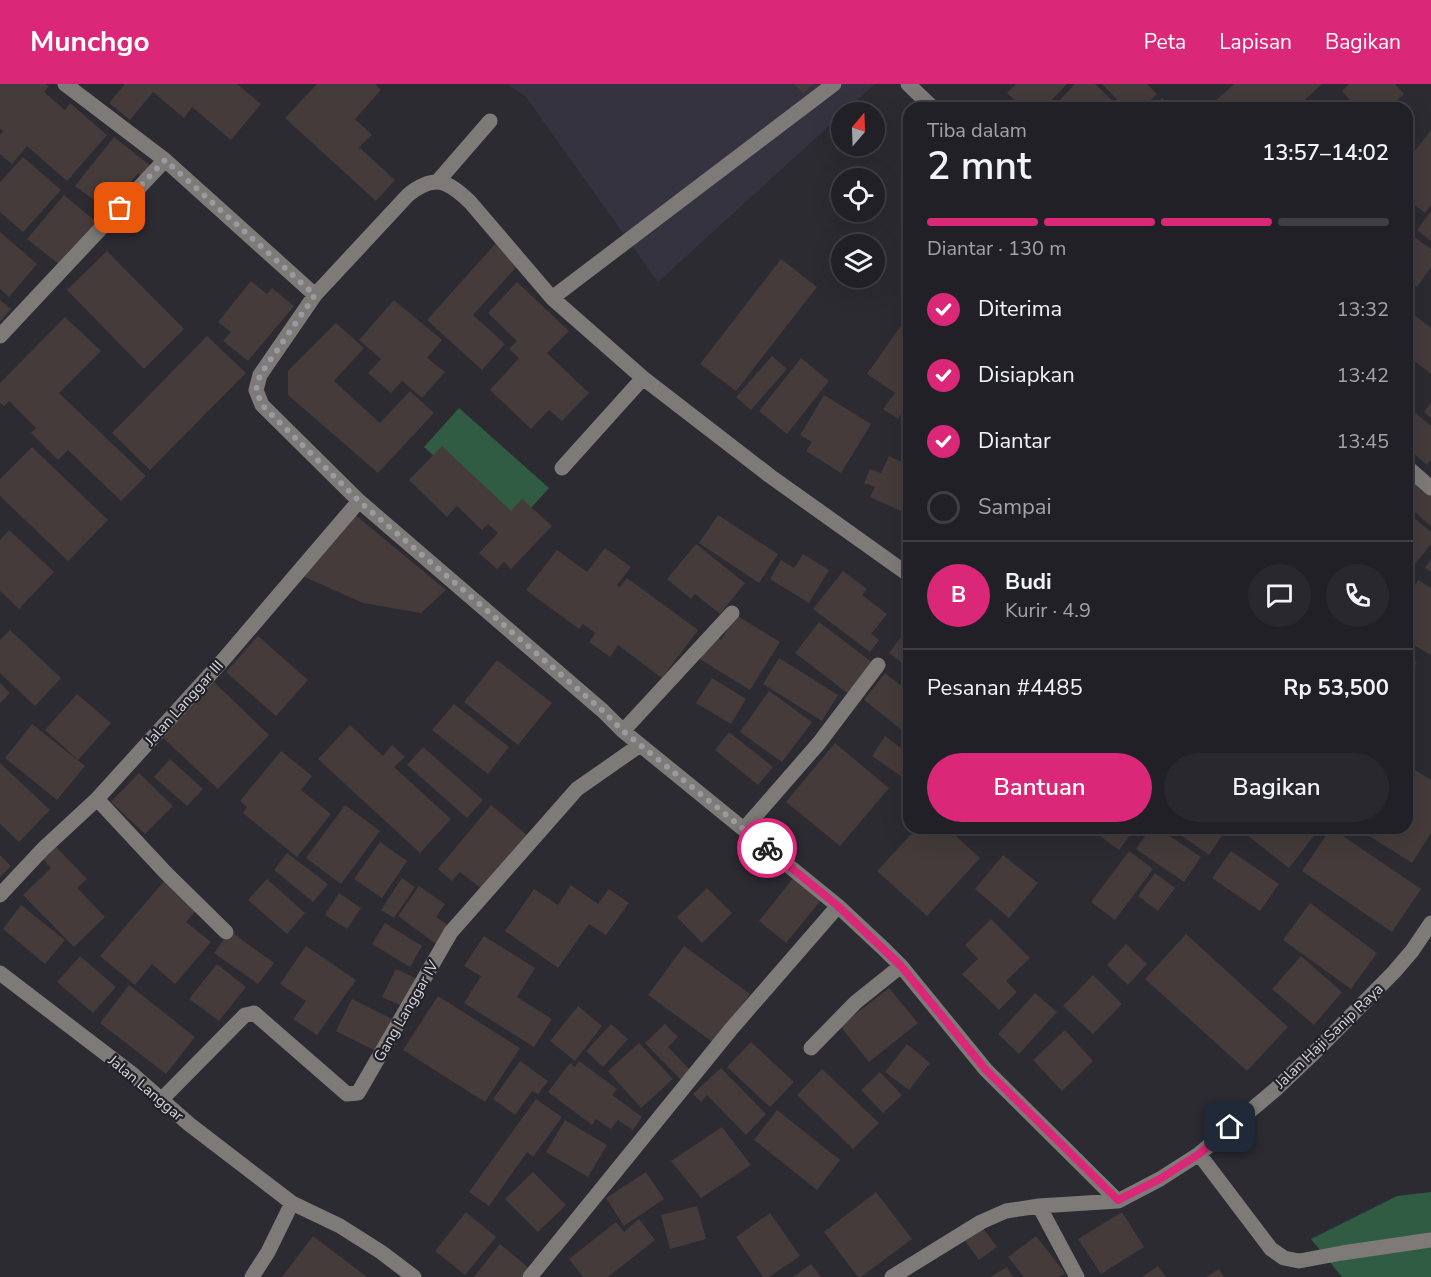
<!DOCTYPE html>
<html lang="id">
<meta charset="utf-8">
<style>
:root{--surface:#212026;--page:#29282e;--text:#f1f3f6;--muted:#a2a3a7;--line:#3e3e43;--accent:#db2777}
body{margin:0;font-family:"Nunito Sans",sans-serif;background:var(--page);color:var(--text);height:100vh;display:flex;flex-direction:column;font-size:22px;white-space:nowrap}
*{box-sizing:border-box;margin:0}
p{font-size:20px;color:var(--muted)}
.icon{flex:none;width:33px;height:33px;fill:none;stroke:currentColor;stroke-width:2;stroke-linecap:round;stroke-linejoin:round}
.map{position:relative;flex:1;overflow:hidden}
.panel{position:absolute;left:903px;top:18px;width:510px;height:732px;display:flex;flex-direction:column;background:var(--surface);border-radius:18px;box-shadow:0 6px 24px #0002,0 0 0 2px var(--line)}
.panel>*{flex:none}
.needle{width:39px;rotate:19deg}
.buttons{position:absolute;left:831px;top:18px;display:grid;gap:12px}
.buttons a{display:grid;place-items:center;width:54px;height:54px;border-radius:50%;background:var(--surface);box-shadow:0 6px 24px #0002,0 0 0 2px var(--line);font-size:30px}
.pin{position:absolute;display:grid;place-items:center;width:51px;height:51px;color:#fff;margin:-26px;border-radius:12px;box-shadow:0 3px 9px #0006}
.courier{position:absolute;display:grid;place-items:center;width:60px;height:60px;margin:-30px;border:4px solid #db2777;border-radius:50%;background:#fff;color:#222;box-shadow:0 2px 8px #0007}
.headline em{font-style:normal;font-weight:600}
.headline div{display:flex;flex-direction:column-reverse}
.headline{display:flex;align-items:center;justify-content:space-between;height:102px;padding:0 24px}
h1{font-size:39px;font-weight:600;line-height:45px}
.bar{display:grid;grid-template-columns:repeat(4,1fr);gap:9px 6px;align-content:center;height:72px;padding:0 24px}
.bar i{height:8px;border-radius:4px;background:var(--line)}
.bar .active{background:var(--accent)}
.bar p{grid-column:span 4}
.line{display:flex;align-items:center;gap:15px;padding:0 24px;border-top:2px solid var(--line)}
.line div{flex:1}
.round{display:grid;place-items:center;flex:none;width:63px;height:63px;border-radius:32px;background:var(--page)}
ol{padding:0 24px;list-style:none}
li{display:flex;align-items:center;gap:18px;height:66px}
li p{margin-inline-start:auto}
li .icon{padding:6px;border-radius:50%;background:var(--accent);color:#fff;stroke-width:4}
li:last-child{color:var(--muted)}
li i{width:33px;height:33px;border:3px solid var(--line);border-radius:50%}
.button{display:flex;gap:12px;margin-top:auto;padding:12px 24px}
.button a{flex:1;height:69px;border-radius:36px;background:var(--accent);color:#fff;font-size:24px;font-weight:600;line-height:69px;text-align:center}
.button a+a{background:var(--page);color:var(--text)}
header{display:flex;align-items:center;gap:36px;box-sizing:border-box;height:84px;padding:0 30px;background:var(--accent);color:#fff}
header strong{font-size:28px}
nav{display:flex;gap:33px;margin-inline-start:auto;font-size:21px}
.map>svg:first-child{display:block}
.built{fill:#353340}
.green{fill:#305c43}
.building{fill:#443b3a}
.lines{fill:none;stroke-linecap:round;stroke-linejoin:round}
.minor{stroke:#7e7a78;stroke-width:15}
.done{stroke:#9b9aa0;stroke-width:6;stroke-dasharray:0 10.8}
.route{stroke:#db2777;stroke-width:8}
.labels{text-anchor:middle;stroke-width:4.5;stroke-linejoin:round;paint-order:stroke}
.street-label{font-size:15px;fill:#d7d6db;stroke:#222128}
</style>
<header>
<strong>Munchgo</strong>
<nav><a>Peta</a><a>Lapisan</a><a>Bagikan</a></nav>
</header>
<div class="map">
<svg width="1431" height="1193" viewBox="0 0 1431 1193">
<rect width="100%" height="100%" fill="#2c2b32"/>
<path class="built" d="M 507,0 L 875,0 L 844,28 L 842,28 L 841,31 L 658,198 L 526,13 Z"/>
<path class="green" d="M 459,324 L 549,404 L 513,444 L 424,363 Z
M 1431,1108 L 1431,1193 L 1342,1193 L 1311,1155 L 1397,1112 Z"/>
<path class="building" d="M 0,0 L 46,0 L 49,2 L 44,8 L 65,26 L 70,19 L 107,51 L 67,97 L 27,62 L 12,80 L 0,70 L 0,51 L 3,47 L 0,45 Z
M 125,0 L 237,0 L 261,20 L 231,56 L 192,23 L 184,34 L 153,8 L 130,36 L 109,19 Z
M 317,0 L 375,0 L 381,6 L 355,35 L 372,51 L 359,63 L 395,96 L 376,117 L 285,34 Z
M 794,0 L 813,0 L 803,9 Z
M 1016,0 L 1067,0 L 1044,24 L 1023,24 L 1007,9 Z
M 1075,0 L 1095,0 L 1120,24 L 1052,24 Z
M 1102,0 L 1147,0 L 1157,10 L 1142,24 L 1125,24 Z
M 1234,0 L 1322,0 L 1296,24 L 1208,24 Z
M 1349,0 L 1395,0 L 1404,10 L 1388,24 L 1357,24 L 1342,7 Z
M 1162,14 L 1174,24 L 1153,24 Z
M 1431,46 L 1431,121 L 1425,129 L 1407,115 L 1407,77 Z
M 114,53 L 152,83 L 144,94 L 138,89 L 131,98 L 137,103 L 133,108 L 125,103 L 119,111 L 124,116 L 119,123 L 113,118 L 107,126 L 75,102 Z
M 23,73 L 61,106 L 23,148 L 0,128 L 0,98 Z
M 64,111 L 100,141 L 64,184 L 27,155 Z
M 1431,127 L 1431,157 L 1417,146 Z
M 0,148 L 37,180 L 9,213 L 0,205 Z
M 1407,148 L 1431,165 L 1431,183 L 1417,203 L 1407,196 Z
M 496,159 L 519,180 L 473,231 L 505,260 L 482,286 L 427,236 Z
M 107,167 L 184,245 L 144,285 L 67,206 Z
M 781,175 L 817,203 L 736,307 L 700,280 Z
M 251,197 L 267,210 L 272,204 L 294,222 L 248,277 L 223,257 L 231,248 L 218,238 Z
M 517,198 L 569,247 L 547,269 L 589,309 L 562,337 L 549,326 L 531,345 L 490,306 L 519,274 L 509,265 L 517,257 L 488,229 Z
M 0,216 L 11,225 L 0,238 Z
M 394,216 L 442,256 L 427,274 L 445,288 L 422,314 L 402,297 L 391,309 L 368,289 L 381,275 L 359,256 Z
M 1409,227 L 1431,244 L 1431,290 L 1407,271 L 1407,230 Z
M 65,233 L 101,267 L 59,309 L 146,392 L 121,417 L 68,366 L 58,376 L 31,349 L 36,344 L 9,317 L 4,322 L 0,319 L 0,299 Z
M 336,239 L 364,264 L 334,297 L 380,339 L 410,307 L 434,329 L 378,389 L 288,311 L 288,287 Z
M 902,240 L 909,245 L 909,334 L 902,329 L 898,335 L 883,325 L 895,309 L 867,290 Z
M 207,252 L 246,289 L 150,386 L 112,349 Z
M 772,272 L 787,285 L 751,326 L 736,313 Z
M 801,274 L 829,297 L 787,350 L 759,327 Z
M 824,311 L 871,340 L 841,389 L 806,367 L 812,358 L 800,351 Z
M 1431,319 L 1431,334 L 1424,328 Z
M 1412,326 L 1431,342 L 1431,376 L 1427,381 L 1407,364 L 1407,333 Z
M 442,362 L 511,427 L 522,415 L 552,442 L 511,485 L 504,478 L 497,485 L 479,469 L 498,449 L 488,440 L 482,446 L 457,422 L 447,433 L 409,396 Z
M 32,363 L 108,436 L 68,477 L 0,412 L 0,395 Z
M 889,372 L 909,381 L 909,420 L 905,418 L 901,427 L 870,413 L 875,403 L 864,399 L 870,385 L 881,389 Z
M 1407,391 L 1431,412 L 1431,442 L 1407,421 Z
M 353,429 L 446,506 L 421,529 L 363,519 L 298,490 Z
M 718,431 L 778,470 L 759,499 L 699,459 Z
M 1413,433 L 1431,448 L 1431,460 L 1411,485 L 1407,483 L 1407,441 Z
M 9,446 L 54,488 L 19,525 L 0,507 L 0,456 Z
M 696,460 L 745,499 L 720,530 L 695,510 L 691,515 L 667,495 Z
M 605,464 L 631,483 L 617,501 L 620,503 L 627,494 L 698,546 L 662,594 L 618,561 L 610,573 L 589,558 L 595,549 L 583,540 L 579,545 L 526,506 L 557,466 L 587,488 Z
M 803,470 L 829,486 L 809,519 L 770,495 L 781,476 L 794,484 Z
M 1431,475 L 1431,488 L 1425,484 Z
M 843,487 L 867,505 L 862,511 L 887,530 L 871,550 L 879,556 L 870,568 L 813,525 Z
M 1418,496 L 1431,504 L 1431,571 L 1407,557 L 1407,516 Z
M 736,531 L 780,558 L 750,606 L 698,574 L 713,551 L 721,556 Z
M 819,538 L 873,579 L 850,611 L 795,569 Z
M 909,542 L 909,584 L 889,569 Z
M 10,546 L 61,594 L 35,622 L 0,589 L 0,556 Z
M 258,552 L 308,596 L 276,632 L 226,588 Z
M 1407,572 L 1417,578 L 1407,595 Z
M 779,574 L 838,611 L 822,637 L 763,600 Z
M 497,576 L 552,619 L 518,661 L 464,618 Z
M 885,589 L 909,608 L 909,637 L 902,646 L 864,616 Z
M 712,594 L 746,615 L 731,640 L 696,619 Z
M 214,598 L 269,651 L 218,705 L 162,653 Z
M 0,599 L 10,609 L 0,619 Z
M 769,607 L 812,638 L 782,678 L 740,648 Z
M 77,610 L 111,639 L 78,676 L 45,646 Z
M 454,620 L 509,663 L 488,690 L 432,646 Z
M 32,640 L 85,682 L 57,716 L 5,674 Z
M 350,641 L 383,672 L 392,661 L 405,673 L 394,683 L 451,735 L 420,769 L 318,675 Z
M 729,648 L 773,683 L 758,701 L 715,666 Z
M 885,652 L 909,670 L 909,689 L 905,695 L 872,672 Z
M 835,659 L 889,704 L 840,762 L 786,718 Z
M 423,663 L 483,716 L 467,734 L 407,681 Z
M 281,667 L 312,692 L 301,706 L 331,730 L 297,773 L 243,729 L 247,723 L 240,717 Z
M 170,675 L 203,705 L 187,722 L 154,693 Z
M 0,679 L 50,726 L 19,758 L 0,740 Z
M 1407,681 L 1431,696 L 1431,749 L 1412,779 L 1357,744 L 1407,744 Z
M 139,689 L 173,722 L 145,750 L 111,718 Z
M 345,721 L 380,747 L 341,800 L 306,774 Z
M 491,721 L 527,751 L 482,805 L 460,788 L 452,797 L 438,785 Z
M 917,744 L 947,744 L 980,774 L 927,832 L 877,787 Z
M 1089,744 L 1135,744 L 1119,766 Z
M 1151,744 L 1158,744 L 1201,773 L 1184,798 L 1136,765 Z
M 1171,744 L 1221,744 L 1225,747 L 1209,771 Z
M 1238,744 L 1320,744 L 1289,784 Z
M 1331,744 L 1421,805 L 1392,848 L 1302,787 Z
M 380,758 L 407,777 L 382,814 L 354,795 Z
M 55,762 L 87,795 L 77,804 L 105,833 L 74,863 L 23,811 L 51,784 L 42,774 Z
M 1129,767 L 1153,785 L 1115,836 L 1091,818 Z
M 1231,767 L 1279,800 L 1260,827 L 1212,794 Z
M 287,769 L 328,800 L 313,818 L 274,786 Z
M 0,771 L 11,782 L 0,793 Z
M 1003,771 L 1038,799 L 1009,834 L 975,805 Z
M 1155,789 L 1175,804 L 1158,827 L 1138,812 Z
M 794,793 L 822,815 L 786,859 L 759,837 Z
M 402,794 L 415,803 L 394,834 L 381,826 Z
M 267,795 L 305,829 L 287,850 L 248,816 Z
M 165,796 L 198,824 L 186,838 L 211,858 L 175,900 L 152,880 L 135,901 L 100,872 Z
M 571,801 L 598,820 L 609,805 L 629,819 L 606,851 L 589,840 L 558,884 L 505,847 L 534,805 L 558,821 Z
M 419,802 L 445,820 L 436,833 L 449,842 L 436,860 L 398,832 Z
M 707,804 L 732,829 L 702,859 L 677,833 Z
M 339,809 L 361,824 L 347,845 L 325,831 Z
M 1310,819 L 1377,869 L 1351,905 L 1283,856 Z
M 21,821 L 65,856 L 45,880 L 3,845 Z
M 991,835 L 1030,874 L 1006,897 L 1017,908 L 999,926 L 962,890 L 978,875 L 965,861 Z
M 385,839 L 422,862 L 410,883 L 372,860 Z
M 230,847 L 274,879 L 258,900 L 214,869 Z
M 1186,850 L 1288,943 L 1247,987 L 1145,895 Z
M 484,852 L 535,884 L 517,913 L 552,935 L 534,963 L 464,919 L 481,892 L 464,882 Z
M 1126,860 L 1147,880 L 1128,901 L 1107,881 Z
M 306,862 L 356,896 L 317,951 L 293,935 L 306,917 L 280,900 Z
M 684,862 L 750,910 L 714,959 L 648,911 Z
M 80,872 L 116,903 L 93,929 L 57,898 Z
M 1301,872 L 1342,908 L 1314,941 L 1272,905 Z
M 217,880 L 246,903 L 219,937 L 189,915 Z
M 396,885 L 419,896 L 406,924 L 382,913 Z
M 1093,891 L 1122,920 L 1093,950 L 1063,922 Z
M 129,901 L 195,953 L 166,990 L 100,939 Z
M 889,904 L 918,939 L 869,978 L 840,942 Z
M 1035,909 L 1057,928 L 1019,970 L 998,950 Z
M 438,912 L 520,964 L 485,1018 L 403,966 Z
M 352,915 L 394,936 L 378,968 L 336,947 Z
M 578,922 L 602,942 L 575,977 L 550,957 Z
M 611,940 L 628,955 L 603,983 L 586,967 Z
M 665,940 L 678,953 L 668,963 L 691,987 L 681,996 L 645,959 Z
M 1065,946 L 1093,977 L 1062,1007 L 1033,976 Z
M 751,958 L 794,998 L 770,1023 L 727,983 Z
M 639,959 L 673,995 L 641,1024 L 608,987 Z
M 907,960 L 930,979 L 909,1006 L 885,988 Z
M 520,977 L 548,997 L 538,1010 L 532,1007 L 515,1031 L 493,1015 Z
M 579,977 L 617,1005 L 612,1011 L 642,1033 L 633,1046 L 618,1036 L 611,1045 L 596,1035 L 592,1041 L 548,1008 L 570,979 L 575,983 Z
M 721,984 L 766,1030 L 746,1051 L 707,1011 L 701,1018 L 693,1010 Z
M 822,985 L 879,1039 L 853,1065 L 797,1011 Z
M 880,988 L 902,1011 L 883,1029 L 861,1006 Z
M 536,1015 L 562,1033 L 533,1073 L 527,1068 L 489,1122 L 469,1108 Z
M 777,1026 L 840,1076 L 817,1106 L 754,1056 Z
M 565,1036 L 607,1061 L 588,1093 L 546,1068 Z
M 722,1043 L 751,1081 L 701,1114 L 671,1077 Z
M 533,1088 L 566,1121 L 538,1148 L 505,1115 Z
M 646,1088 L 664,1115 L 624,1142 L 606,1114 Z
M 876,1108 L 912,1155 L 861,1193 L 858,1193 L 824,1148 Z
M 697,1122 L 706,1155 L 670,1165 L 661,1131 Z
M 466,1128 L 496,1153 L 465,1191 L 435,1167 Z
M 1122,1128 L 1144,1163 L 1101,1190 L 1078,1155 Z
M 770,1129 L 800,1172 L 769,1193 L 763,1193 L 736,1153 Z
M 639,1135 L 655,1156 L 608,1193 L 583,1193 L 569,1175 L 616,1138 L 624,1148 Z
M 982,1143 L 997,1163 L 979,1176 L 965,1157 Z
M 313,1152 L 367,1193 L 282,1193 Z
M 1036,1152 L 1065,1189 L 1059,1193 L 1024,1193 L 1008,1173 Z
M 500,1160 L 530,1185 L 523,1193 L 474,1193 Z
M 811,1180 L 821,1193 L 793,1193 Z
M 1158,1182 L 1166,1193 L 1142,1193 Z
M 1007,1183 L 1013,1193 L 990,1193 Z
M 1219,1185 L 1224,1193 L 1206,1193 Z"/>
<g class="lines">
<path class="minor" d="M 65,0 L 165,76 L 315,211
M 908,0 L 933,24
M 438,97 L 490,37
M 552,214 L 834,0
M 0,252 L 165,76
M 1407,383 L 1431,404
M 562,384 L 643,294
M 909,491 L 770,392 L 643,294 L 552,214 L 470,118 C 447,96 434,90 408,111 L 315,211 L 260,291 L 256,306 L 262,321 L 359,417 L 603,627 L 623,647 L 838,822 L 885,866 L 901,882 L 986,986 L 1118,1117
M 623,647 L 732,529
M 97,715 L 166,789 L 226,848
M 744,745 L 819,659 L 878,581
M 0,811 L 43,765 L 97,715 L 224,575 L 359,417
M 0,889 L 131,989 L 189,1040 L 292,1119 L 340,1142 L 381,1168 L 414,1193
M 811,964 L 856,918 L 901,882
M 162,1015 L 245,931 L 254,929 L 347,1010 L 358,1009 L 451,848 L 577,705 L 640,661
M 1199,1070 L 1271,1165 L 1284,1174 L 1299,1177 L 1342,1169 L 1431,1156
M 1039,1122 L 1077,1193
M 252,1193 L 268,1168 L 292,1119
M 530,1193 L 732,944 L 838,822
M 892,1193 L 981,1138 L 1006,1127 L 1039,1122 L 1118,1117 L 1160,1095 L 1199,1070 L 1276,1005 L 1320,963 L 1394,888 L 1412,867 L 1431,839"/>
</g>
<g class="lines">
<path class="done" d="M 120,124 L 165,76 L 315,211 L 260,291 L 256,306 L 262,321 L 359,417 L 483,523 L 603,627 L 623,647 L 767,764"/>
<path class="route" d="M 767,764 L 838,822 L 901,882 L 986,986 L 1118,1116 L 1160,1095 L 1199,1070 L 1230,1043"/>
</g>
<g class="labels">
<g class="street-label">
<text transform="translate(184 619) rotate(-48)" y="5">Jalan Langgar III</text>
<text transform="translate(406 927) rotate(-60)" y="5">Gang Langgar IV</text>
<text transform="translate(1329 952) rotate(-44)" y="5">Jalan Haji Sanip Raya</text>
<text transform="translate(146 1004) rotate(40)" y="5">Jalan Langgar</text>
</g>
</g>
</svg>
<div class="buttons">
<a><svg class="needle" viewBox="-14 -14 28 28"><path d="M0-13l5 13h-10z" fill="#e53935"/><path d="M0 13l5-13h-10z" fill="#a2a3a7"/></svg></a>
<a><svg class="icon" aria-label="locate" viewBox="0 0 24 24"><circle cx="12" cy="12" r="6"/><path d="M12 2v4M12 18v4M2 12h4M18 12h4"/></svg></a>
<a><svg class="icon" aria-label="layers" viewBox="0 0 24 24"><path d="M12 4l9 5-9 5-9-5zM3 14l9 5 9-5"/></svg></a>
</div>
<div class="pin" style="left:120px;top:124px;background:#ea580c"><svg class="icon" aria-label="bag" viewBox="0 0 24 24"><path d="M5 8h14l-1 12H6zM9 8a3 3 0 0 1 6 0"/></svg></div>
<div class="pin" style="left:1230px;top:1043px;background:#1f2937"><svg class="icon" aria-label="home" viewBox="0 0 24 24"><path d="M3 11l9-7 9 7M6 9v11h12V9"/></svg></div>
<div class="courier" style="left:767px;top:764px"><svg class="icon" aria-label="bike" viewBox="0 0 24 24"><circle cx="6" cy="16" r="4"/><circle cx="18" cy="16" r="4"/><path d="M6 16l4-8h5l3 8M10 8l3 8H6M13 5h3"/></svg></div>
<section class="panel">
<div class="headline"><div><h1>2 mnt</h1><p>Tiba dalam</p></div><em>13:57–14:02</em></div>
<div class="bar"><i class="active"></i><i class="active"></i><i class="active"></i><i></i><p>Diantar · 130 m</p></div>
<ol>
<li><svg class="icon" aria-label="check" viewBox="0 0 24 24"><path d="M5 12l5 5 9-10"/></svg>Diterima<p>13:32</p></li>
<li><svg class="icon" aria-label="check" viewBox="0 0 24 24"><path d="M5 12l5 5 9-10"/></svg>Disiapkan<p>13:42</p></li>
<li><svg class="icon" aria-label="check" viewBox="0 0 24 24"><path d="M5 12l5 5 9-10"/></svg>Diantar<p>13:45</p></li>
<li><i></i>Sampai</li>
</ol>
<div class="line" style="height:108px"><b class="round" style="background:var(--accent);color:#fff">B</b><div><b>Budi</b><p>Kurir · 4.9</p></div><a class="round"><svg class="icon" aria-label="chat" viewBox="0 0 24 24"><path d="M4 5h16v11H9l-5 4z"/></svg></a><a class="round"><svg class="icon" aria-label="phone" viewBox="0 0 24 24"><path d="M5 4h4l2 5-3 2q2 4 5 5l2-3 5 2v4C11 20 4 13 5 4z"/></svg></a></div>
<div class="line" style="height:78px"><div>Pesanan #4485</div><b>Rp 53,500</b></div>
<div class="button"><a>Bantuan</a><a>Bagikan</a></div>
</section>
</div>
